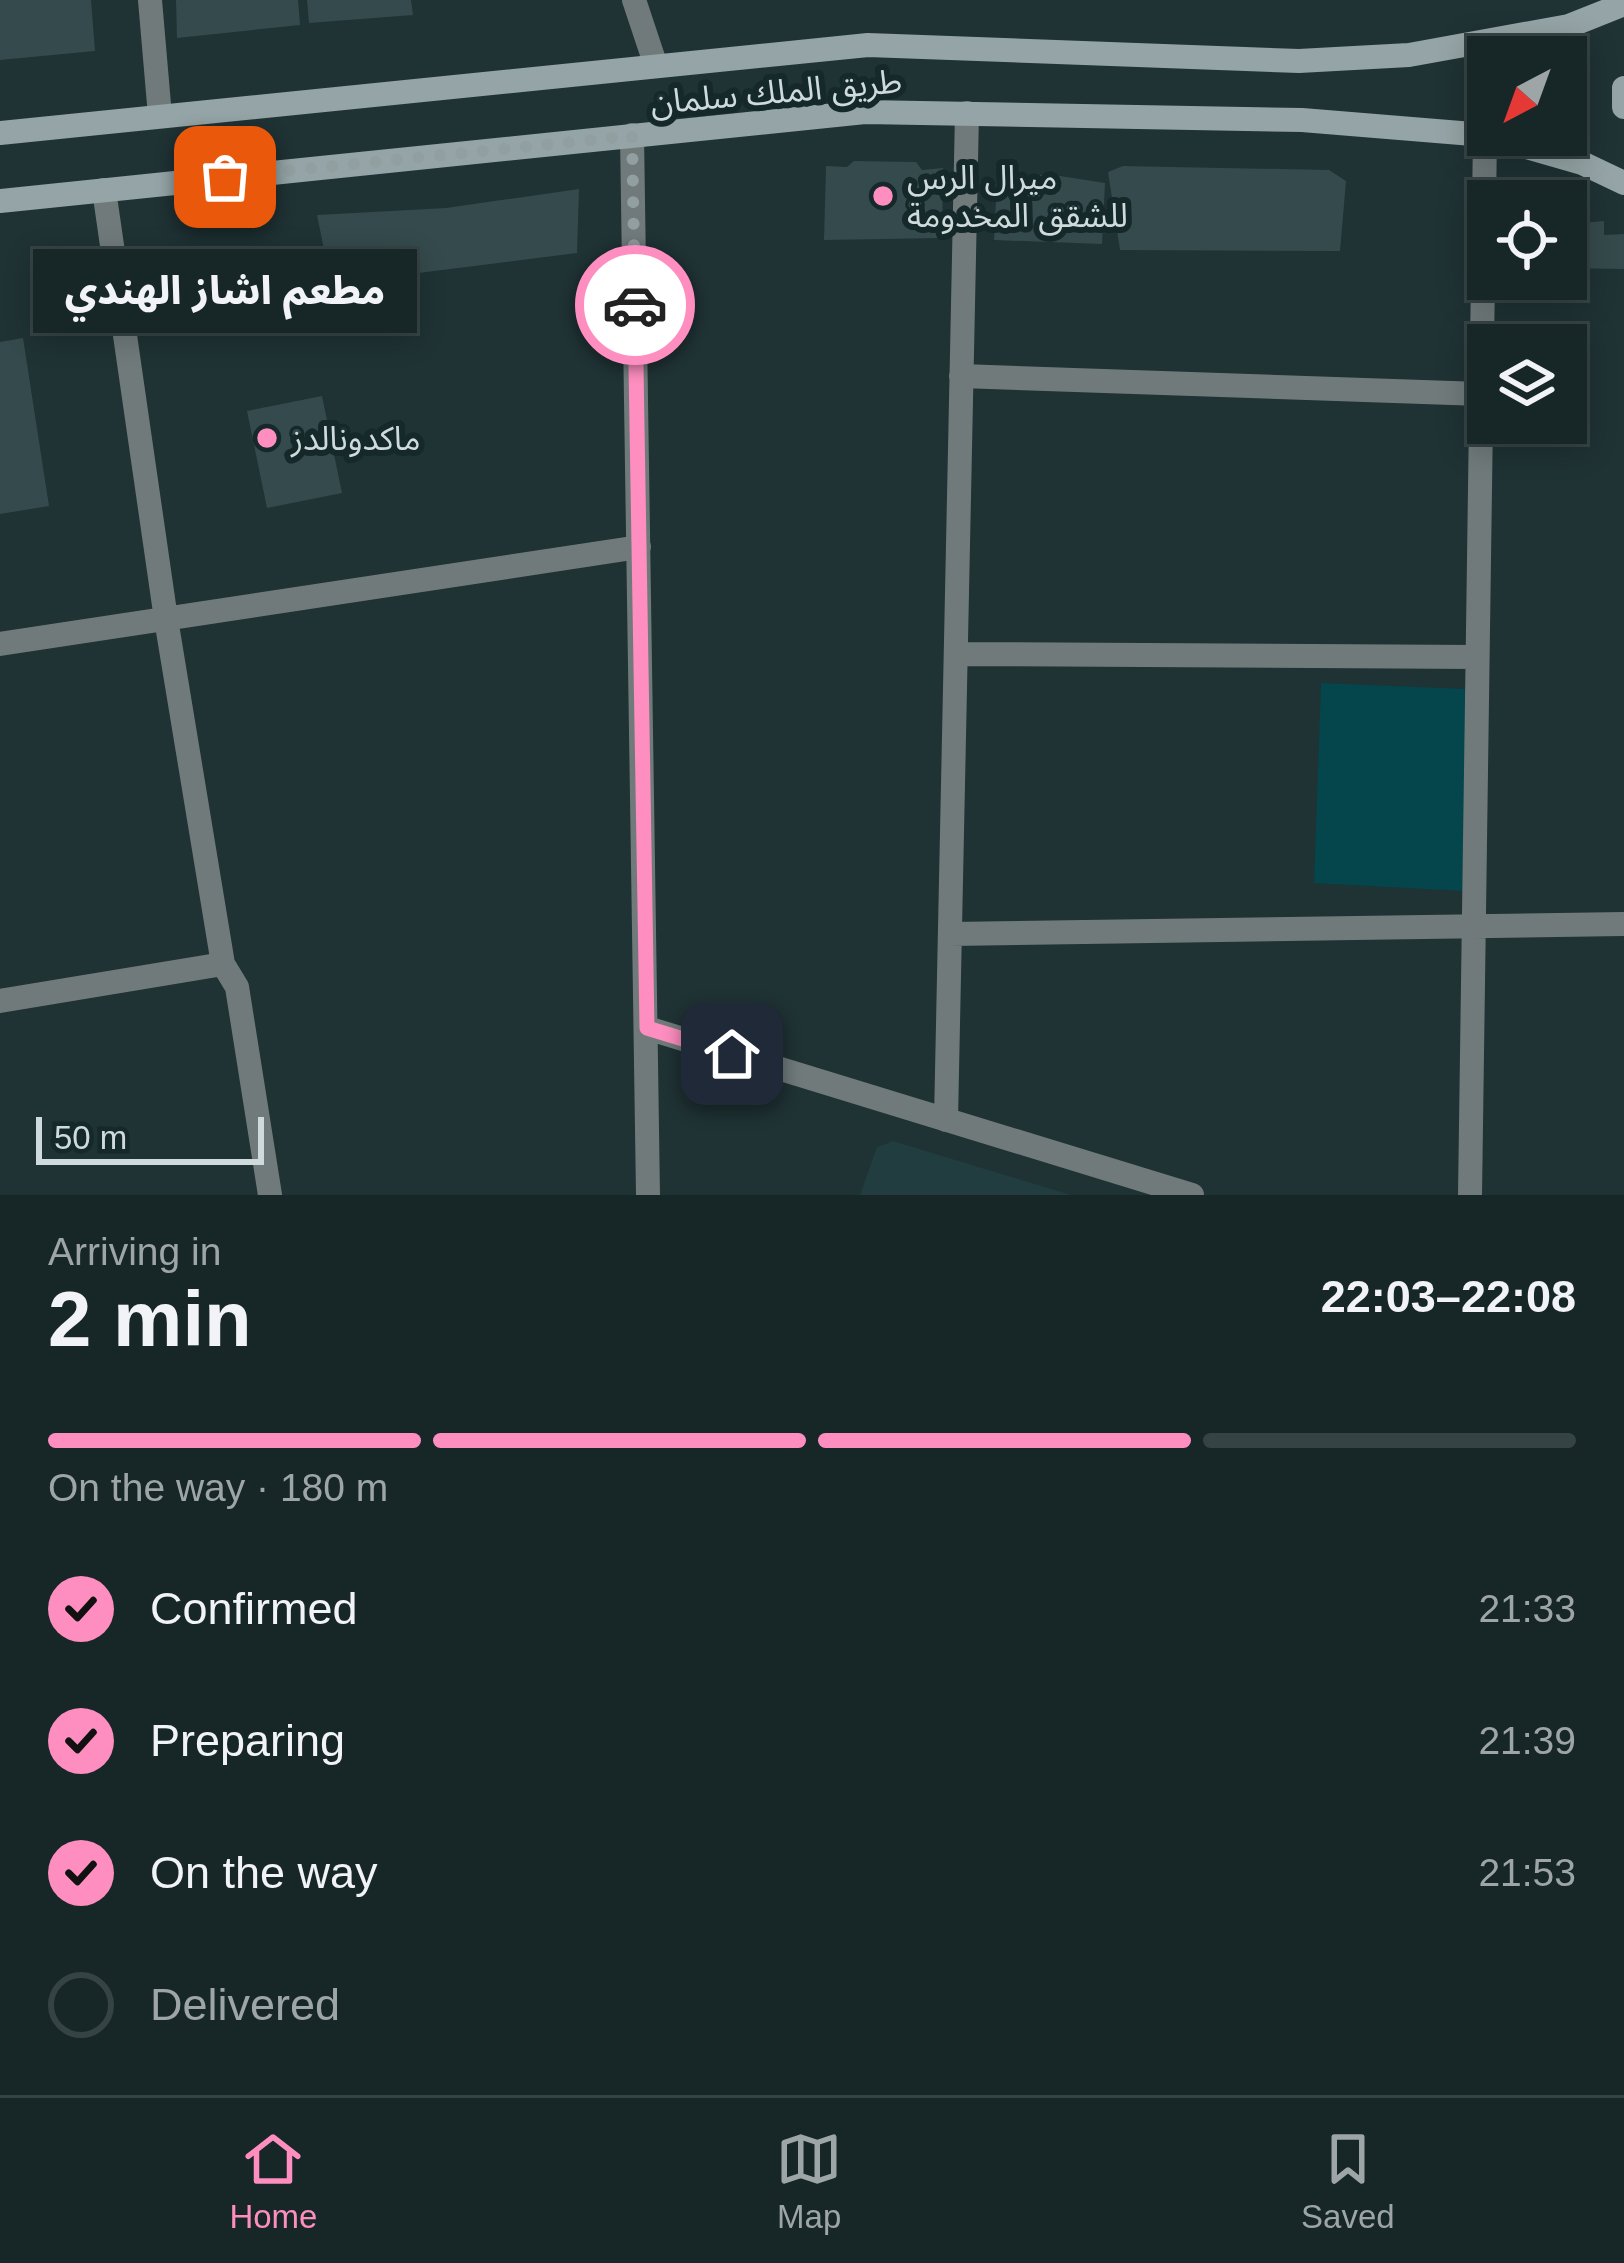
<!DOCTYPE html>
<meta charset="utf-8">
<style>
:root{--surface:#172627;--page:#202e2f;--text:#f1f3f6;--muted:#9ea5a7;--line:#364344;--accent:#fd8ebf}
body{margin:0;font-family:Helvetica,"Noto Sans Arabic",sans-serif;background:var(--page);color:var(--text);height:100vh;display:flex;flex-direction:column;font-size:45px;white-space:nowrap}
*{box-sizing:border-box;margin:0}
p{font-size:39px;color:var(--muted)}
.icon{flex:none;width:66px;height:66px;fill:none;stroke:currentColor;stroke-width:2;stroke-linecap:round;stroke-linejoin:round}
.map{position:relative;height:1195px;overflow:hidden}
.side{display:flex;flex-direction:column;background:var(--surface);flex:1}
.side>*{flex:none}
.needle{width:78px;rotate:221deg}
.fabs{position:absolute;left:1467px;top:36px;display:grid;gap:24px}
.fabs a{display:grid;place-items:center;width:120px;height:120px;border-radius:0px;background:var(--surface);box-shadow:0 6px 30px #0003,0 0 0 3px var(--line);font-size:60px}
.scale{position:absolute;left:36px;bottom:30px;width:228px;box-sizing:border-box;padding-left:12px;border:6px solid #cedadb;border-top:0;font-size:33px;line-height:42px;white-space:nowrap;color:#cedadb;-webkit-text-stroke:9px #15282a;paint-order:stroke}
.pin{position:absolute;display:grid;place-items:center;width:102px;height:102px;color:#fff;margin:-51px;border-radius:24px;box-shadow:0 6px 18px #0006}
.courier{position:absolute;display:grid;place-items:center;width:120px;height:120px;margin:-60px;border:9px solid #fd8ebf;border-radius:50%;background:#fff;color:#222;box-shadow:0 3px 15px #0007}
.bubble{position:absolute;height:84px;border-radius:0px;background:var(--surface);box-shadow:0 6px 30px #0003,0 0 0 3px var(--line);font-size:39px;font-weight:800;line-height:84px;text-align:center}
.head em{font-style:normal;font-weight:800}
.head div{display:flex;flex-direction:column-reverse}
.head{display:flex;align-items:center;justify-content:space-between;height:204px;padding:0 48px}
h1{font-size:78px;font-weight:800;line-height:90px}
.bar{display:grid;grid-template-columns:repeat(4,1fr);gap:18px 12px;align-content:center;height:144px;padding:0 48px}
.bar i{height:15px;border-radius:9px;background:var(--line)}
.bar .active{background:var(--accent)}
.bar p{grid-column:span 4}
ol{padding:0 48px;list-style:none}
li{display:flex;align-items:center;gap:36px;height:132px}
li p{margin-inline-start:auto}
li .icon{padding:12px;border-radius:50%;background:var(--accent);color:#111;stroke-width:4}
li:last-child{color:var(--muted)}
li i{width:66px;height:66px;border:6px solid var(--line);border-radius:50%}
.menu{display:flex;justify-content:space-around;align-items:center;height:168px;border-top:3px solid var(--line);background:var(--surface);font-size:33px;color:var(--muted)}
.menu a{display:grid;justify-items:center;gap:6px}
.menu .active{color:var(--accent)}
.map>svg:first-child{display:block}
.built{fill:#213d40}
.green{fill:#04464b}
.building{fill:#354a4c}
.lines{fill:none;stroke-linecap:round;stroke-linejoin:round}
.minor{stroke:#707a7b;stroke-width:24}
.secondary{stroke:#95a4a6;stroke-width:24}
.done{stroke:#919fa1;stroke-width:12;stroke-dasharray:0 21.6}
.route{stroke:#fd8ebf;stroke-width:15}
.poi-dot{fill:#fd8ebf;stroke:#15282a;stroke-width:4.5}
.labels{text-anchor:middle;stroke-width:12;stroke-linejoin:round;paint-order:stroke}
.street-label{font-size:33px;fill:#cedadb;stroke:#15282a}
.poi-label{font-size:33px;fill:#cedadb;stroke:#15282a;text-anchor:start}
</style>
<div class="map">
<svg width="1624" height="1195" viewBox="0 0 1624 1195">
<rect width="100%" height="100%" fill="#1f3234"/>
<path class="built" d="M 893,1141 L 1071,1195 L 860,1195 L 877,1147 Z"/>
<path class="green" d="M 1321,683 L 1467,689 L 1464,891 L 1314,883 Z"/>
<path class="building" d="M 0,0 L 91,0 L 95,51 L 0,60 Z
M 176,0 L 298,0 L 300,25 L 177,38 Z
M 307,0 L 411,0 L 413,15 L 309,23 Z
M 854,161 L 916,162 L 922,170 L 943,168 L 942,238 L 824,240 L 826,166 L 847,167 Z
M 1123,166 L 1329,170 L 1346,181 L 1340,251 L 1120,250 L 1108,172 Z
M 1047,174 L 1105,183 L 1102,244 L 994,240 L 997,181 Z
M 579,189 L 577,253 L 331,284 L 317,215 L 446,208 Z
M 1580,210 L 1581,223 L 1604,221 L 1604,235 L 1624,234 L 1624,269 L 1566,268 L 1566,211 Z
M 23,338 L 49,506 L 0,514 L 0,342 Z
M 322,396 L 342,493 L 267,508 L 247,411 Z"/>
<g class="lines">
<path class="minor" d="M 150,0 L 160,116
M 634,0 L 656,66
M 632,135 L 648,1195
M 961,376 L 1481,394
M 0,644 L 639,547
M 956,654 L 1477,657
M 950,934 L 1624,924
M 223,964 L 237,987 L 270,1195
M 0,1001 L 223,964 L 166,619 L 104,190
M 647,1028 L 1192,1195
M 946,1120 L 967,113
M 1470,1195 L 1485,135"/>
<path class="secondary" d="M 1624,88 L 1624,107
M 0,133 L 868,45 L 1299,61 L 1409,55 L 1569,26 L 1624,4
M 0,201 L 865,112 L 1302,120 L 1485,135 L 1582,163 L 1624,183"/>
</g>
<g class="lines">
<path class="done" d="M 225,177 L 632,136 L 635,305"/>
<path class="route" d="M 635,305 L 647,1028 L 732,1054"/>
</g>
<g class="poi-dot">
<circle cx="883" cy="196" r="12"/>
<circle cx="267" cy="438" r="12"/>
</g>
<g class="labels">
<g class="street-label">
<text transform="translate(776 91) rotate(-5)" y="12">طريق الملك سلمان</text>
</g>
<g class="poi-label">
<text x="907" y="189">ميرال الرس<tspan x="907" dy="38">للشقق المخدومة</tspan></text>
<text x="291" y="450">ماكدونالدز</text>
</g>
</g>
</svg>
<div class="fabs">
<a><svg class="needle" viewBox="-14 -14 28 28"><path d="M0-13l5 13h-10z" fill="#e53935"/><path d="M0 13l5-13h-10z" fill="#9ea5a7"/></svg></a>
<a><svg class="icon" aria-label="locate" viewBox="0 0 24 24"><circle cx="12" cy="12" r="6"/><path d="M12 2v4M12 18v4M2 12h4M18 12h4"/></svg></a>
<a><svg class="icon" aria-label="layers" viewBox="0 0 24 24"><path d="M12 4l9 5-9 5-9-5zM3 14l9 5 9-5"/></svg></a>
</div>
<div class="scale">50 m</div>
<div class="pin" style="left:225px;top:177px;background:#ea580c"><svg class="icon" aria-label="bag" viewBox="0 0 24 24"><path d="M5 8h14l-1 12H6zM9 8a3 3 0 0 1 6 0"/></svg></div>
<div class="pin" style="left:732px;top:1054px;background:#1f2937"><svg class="icon" aria-label="home" viewBox="0 0 24 24"><path d="M3 11l9-7 9 7M6 9v11h12V9"/></svg></div>
<div class="courier" style="left:635px;top:305px"><svg class="icon" aria-label="car" viewBox="0 0 24 24"><path d="M5 17H2v-5l4-1 3-4h7l3 4 3 1v5h-3M9 17h6M6 11h13"/><circle cx="7" cy="17" r="2"/><circle cx="17" cy="17" r="2"/></svg></div>
<div class="bubble" style="left:33px;top:249px;width:384px">مطعم اشاز الهندي</div>
</div>
<section class="side">
<div class="head"><div><h1>2 min</h1><p>Arriving in</p></div><em>22:03–22:08</em></div>
<div class="bar"><i class="active"></i><i class="active"></i><i class="active"></i><i></i><p>On the way · 180 m</p></div>
<ol>
<li><svg class="icon" aria-label="check" viewBox="0 0 24 24"><path d="M5 12l5 5 9-10"/></svg>Confirmed<p>21:33</p></li>
<li><svg class="icon" aria-label="check" viewBox="0 0 24 24"><path d="M5 12l5 5 9-10"/></svg>Preparing<p>21:39</p></li>
<li><svg class="icon" aria-label="check" viewBox="0 0 24 24"><path d="M5 12l5 5 9-10"/></svg>On the way<p>21:53</p></li>
<li><i></i>Delivered</li>
</ol>
</section>
<nav class="menu">
<a class="active"><svg class="icon" aria-label="home" viewBox="0 0 24 24"><path d="M3 11l9-7 9 7M6 9v11h12V9"/></svg>Home</a>
<a><svg class="icon" aria-label="map" viewBox="0 0 24 24"><path d="M3 6l6-2 6 2 6-2v14l-6 2-6-2-6 2zM9 4v14M15 6v14"/></svg>Map</a>
<a><svg class="icon" aria-label="saved" viewBox="0 0 24 24"><path d="M7 4h10v16l-5-4-5 4z"/></svg>Saved</a>
</nav>
